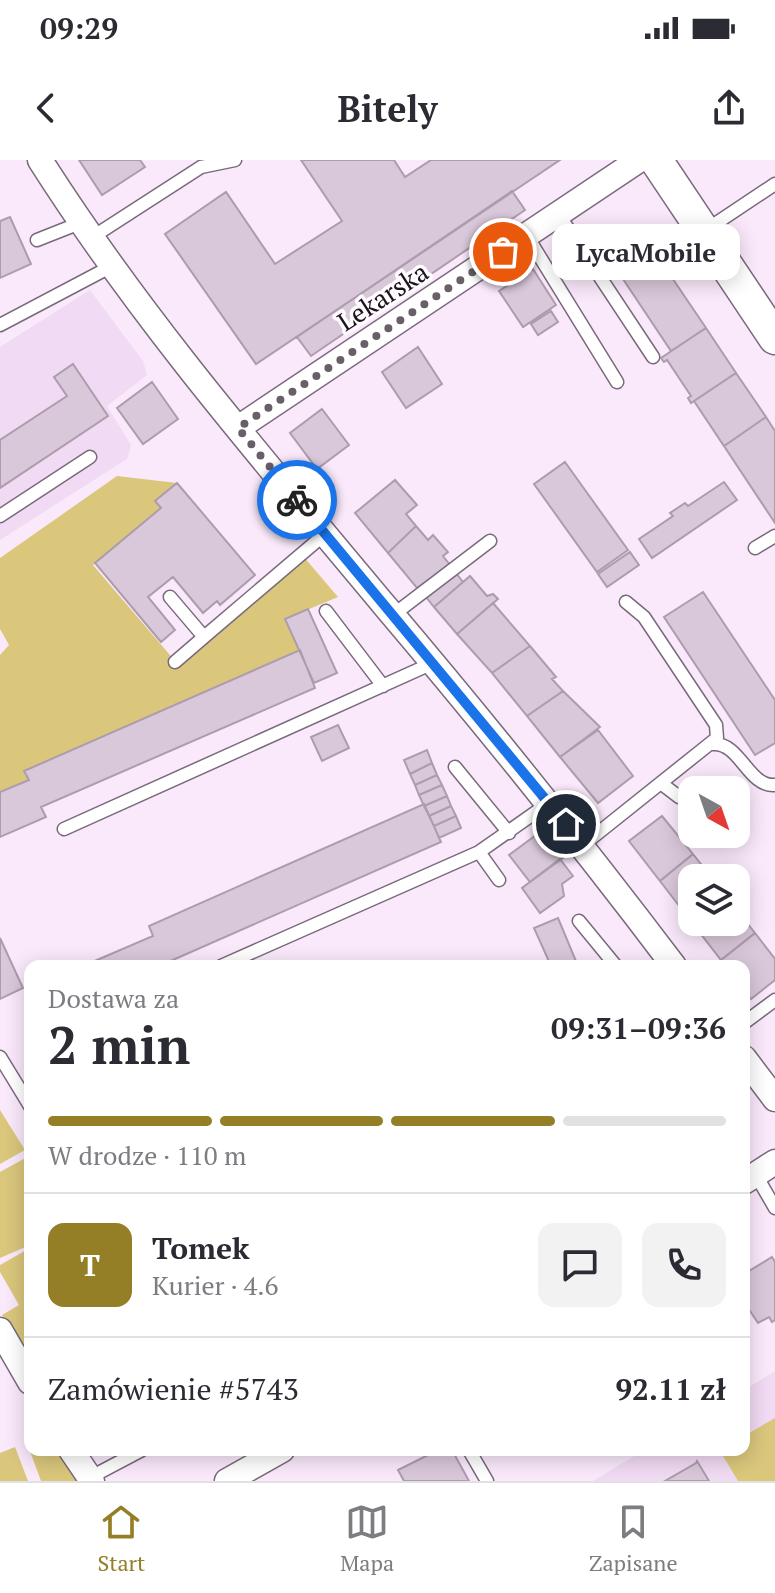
<!DOCTYPE html>
<html lang="pl">
<meta charset="utf-8">
<style>
:root{--surface:#fff;--page:#f2f2f3;--text:#2b2b33;--muted:#7c7c81;--line:#e1e1e2;--accent:#947f26}
body{margin:0;font-family:"PT Serif",serif;background:var(--page);color:var(--text);height:100vh;display:flex;flex-direction:column;font-size:30px;white-space:nowrap}
*{box-sizing:border-box;margin:0}
p{font-size:26px;color:var(--muted)}
.icon{flex:none;width:44px;height:44px;fill:none;stroke:currentColor;stroke-width:2;stroke-linecap:round;stroke-linejoin:round}
.map{position:relative;flex:1;overflow:hidden}
.sheet{position:absolute;left:24px;top:800px;width:726px;height:496px;display:flex;flex-direction:column;background:var(--surface);border-radius:16px;box-shadow:0 4px 20px #0003}
.sheet>*{flex:none}
.needle{width:52px;rotate:140deg}
.buttons{position:absolute;left:678px;top:616px;display:grid;gap:16px}
.buttons a{display:grid;place-items:center;width:72px;height:72px;border-radius:16px;background:var(--surface);box-shadow:0 4px 20px #0003;font-size:40px}
.pin{position:absolute;display:grid;place-items:center;width:68px;height:68px;color:#fff;margin:-34px;border:4px solid #fff;border-radius:50%;box-shadow:0 2px 8px #0007}
.courier{position:absolute;display:grid;place-items:center;width:80px;height:80px;margin:-40px;border:6px solid #1a73e8;border-radius:50%;background:#fff;color:#222;box-shadow:0 2px 10px #0007}
.bubble{position:absolute;height:56px;border-radius:16px;background:var(--surface);box-shadow:0 4px 20px #0003;font-size:26px;font-weight:700;line-height:56px;text-align:center}
.headline em{font-style:normal;font-weight:700}
.headline div{display:flex;flex-direction:column-reverse}
.headline{display:flex;align-items:center;justify-content:space-between;height:136px;padding:0 24px}
h1{font-size:52px;font-weight:700;line-height:60px}
.bar{display:grid;grid-template-columns:repeat(4,1fr);gap:12px 8px;align-content:center;height:96px;padding:0 24px}
.bar i{height:10px;border-radius:6px;background:var(--line)}
.bar .on{background:var(--accent)}
.bar p{grid-column:span 4}
.line{display:flex;align-items:center;gap:20px;padding:0 24px;border-top:2px solid var(--line)}
.line div{flex:1}
.round{display:grid;place-items:center;flex:none;width:84px;height:84px;border-radius:16px;background:var(--page)}
.status{display:flex;justify-content:space-between;align-items:center;height:56px;padding:0 40px;background:var(--surface);direction:ltr}
.status svg{height:22px;fill:currentColor}
header{display:flex;justify-content:space-between;align-items:center;height:104px;padding:0 24px;background:var(--surface);font-size:36px;font-weight:700}
.tabs{display:flex;justify-content:space-around;align-items:center;height:112px;border-top:2px solid var(--line);background:var(--surface);font-size:22px;color:var(--muted)}
.tabs a{display:grid;justify-items:center;gap:4px}
.tabs .on{color:var(--accent)}
.map>svg:first-child{display:block}
.built{fill:#f1daf3}
.green{fill:#dac77c}
.building{fill:#d9c8da;stroke:#ac9cad;stroke-width:2}
.lines{fill:none;stroke-linecap:round;stroke-linejoin:round}
.service-casing{stroke:#796a7b;stroke-width:15}
.minor-casing{stroke:#796a7b;stroke-width:27}
.tertiary-casing{stroke:#796a7b;stroke-width:35}
.service{stroke:#fff;stroke-width:12}
.minor{stroke:#fff;stroke-width:24}
.tertiary{stroke:#fff;stroke-width:32}
.done{stroke:#695f69;stroke-width:8;stroke-dasharray:0 14.4}
.route{stroke:#1a73e8;stroke-width:10}
.labels{text-anchor:middle;stroke-width:7;stroke-linejoin:round;paint-order:stroke}
.street-label{font-size:26px;fill:#1b151b;stroke:#fffbff}
</style>
<div class="status"><b>09:29</b><svg viewBox="0 0 49 12"><path d="M0 12V9h3v3zM5 12V6h3v6zM10 12V3h3v9zM15 12V0h3v12zM26 1h20v11H26zM47 4h2v5h-2z"/></svg></div>
<header><svg class="icon" aria-label="back" viewBox="0 0 24 24"><path d="M15 5l-7 7 7 7"/></svg>Bitely<svg class="icon" aria-label="share" viewBox="0 0 24 24"><path d="M12 15V3M7 8l5-5 5 5M5 13v7h14v-7"/></svg></header>
<div class="map">
<svg width="775" height="1321" viewBox="0 0 775 1321">
<rect width="100%" height="100%" fill="#fae9fb"/>
<path class="built" d="M 90,130 L 143,201 L 147,215 L 107,246 L 131,285 L 127,299 L 0,380 L 0,187 Z
M 775,1211 L 775,1321 L 593,1321 L 644,1290 L 744,1290 L 744,1230 Z"/>
<path class="green" d="M 117,316 L 177,323 L 156,340 L 161,348 L 93,405 L 175,501 L 303,396 L 338,437 L 285,459 L 300,490 L 24,612 L 29,620 L 0,632 L 0,495 L 9,485 L 0,469 L 0,398 Z
M 0,950 L 25,990 L 0,1004 Z
M 29,996 L 30,1085 L 0,1098 L 0,1012 Z
M 30,1088 L 30,1205 L 2,1155 L 19,1145 L 0,1112 L 0,1105 Z
M 775,1258 L 775,1321 L 738,1321 L 720,1291 L 744,1290 L 744,1276 Z
M 30,1283 L 30,1290 L 57,1290 L 76,1321 L 41,1321 L 28,1286 Z
M 15,1287 L 28,1321 L 0,1321 L 0,1293 Z"/>
<path class="building" d="M 79,0 L 140,0 L 145,7 L 102,35 Z
M 301,0 L 394,0 L 405,17 L 431,0 L 560,0 L 256,204 L 165,74 L 226,32 L 275,104 L 342,61 Z
M 512,31 L 525,50 L 311,196 L 297,177 Z
M 10,57 L 31,104 L 0,118 L 0,61 Z
M 637,66 L 706,168 L 671,191 L 603,89 Z
M 533,109 L 556,145 L 523,167 L 499,131 Z
M 551,151 L 558,162 L 538,175 L 531,164 Z
M 706,168 L 736,213 L 691,243 L 688,238 L 691,236 L 667,200 L 664,202 L 661,198 Z
M 418,187 L 442,224 L 406,248 L 382,212 Z
M 73,204 L 108,256 L 0,328 L 0,280 L 67,236 L 54,217 Z
M 736,213 L 766,257 L 724,286 L 694,241 Z
M 152,222 L 178,259 L 143,284 L 117,248 Z
M 322,249 L 349,285 L 317,309 L 290,273 Z
M 766,257 L 775,271 L 775,363 L 724,286 Z
M 565,302 L 628,390 L 597,412 L 534,324 Z
M 395,320 L 417,345 L 406,354 L 416,366 L 388,393 L 355,353 Z
M 724,322 L 737,340 L 652,398 L 639,379 L 673,356 L 670,353 L 685,343 L 688,346 Z
M 177,323 L 255,415 L 220,445 L 217,441 L 203,453 L 173,417 L 148,437 L 175,470 L 161,482 L 95,403 L 161,348 L 155,341 Z
M 416,366 L 428,380 L 433,375 L 448,392 L 443,396 L 450,405 L 417,428 L 388,393 Z
M 630,392 L 639,405 L 607,427 L 598,414 Z
M 456,413 L 463,422 L 434,447 L 426,437 Z
M 470,416 L 487,436 L 493,434 L 498,439 L 457,474 L 434,447 Z
M 703,432 L 775,540 L 775,583 L 755,595 L 664,457 Z
M 493,443 L 530,486 L 492,513 L 457,474 Z
M 308,449 L 337,513 L 314,523 L 285,459 Z
M 530,486 L 556,517 L 552,519 L 563,531 L 527,556 L 492,513 Z
M 300,490 L 315,528 L 41,647 L 46,657 L 0,677 L 0,632 L 29,620 L 24,611 Z
M 563,531 L 600,567 L 560,597 L 527,556 Z
M 338,565 L 349,588 L 322,601 L 311,577 Z
M 598,570 L 633,616 L 598,643 L 560,597 Z
M 427,590 L 432,603 L 410,614 L 404,600 Z
M 432,603 L 437,615 L 415,625 L 410,614 Z
M 437,615 L 442,625 L 419,635 L 415,625 Z
M 442,625 L 447,636 L 424,646 L 419,635 Z
M 447,636 L 451,646 L 429,656 L 424,646 Z
M 424,644 L 441,682 L 166,803 L 168,806 L 83,806 L 153,776 L 149,766 Z
M 451,646 L 456,656 L 434,666 L 429,656 Z
M 456,656 L 461,668 L 439,678 L 434,666 Z
M 662,656 L 693,694 L 660,721 L 629,681 Z
M 543,670 L 564,697 L 530,722 L 509,695 Z
M 693,694 L 712,718 L 692,718 L 690,760 L 660,721 Z
M 560,699 L 573,716 L 562,724 L 564,736 L 540,753 L 522,728 Z
M 736,749 L 755,773 L 721,800 L 690,760 L 736,762 Z
M 558,758 L 578,806 L 551,806 L 534,768 Z
M 755,773 L 775,799 L 775,820 L 751,839 L 744,830 L 744,806 L 726,806 L 721,800 Z
M 0,778 L 23,828 L 0,839 Z
M 772,1097 L 775,1102 L 775,1160 L 772,1162 L 769,1157 L 758,1163 L 744,1142 L 744,1114 Z
M 438,1290 L 452,1290 L 469,1321 L 404,1321 L 398,1310 Z
M 697,1301 L 709,1321 L 665,1321 L 696,1303 Z"/>
<g class="lines">
<defs>
<path id="service" d="M 559,55 L 653,197
M 706,70 L 775,24
M 527,76 L 617,222
M 91,78 L 201,7 L 235,0
M 37,80 L 80,63
M 0,165 L 112,106
M 0,356 L 90,297
M 755,388 L 775,376
M 170,437 L 204,477 L 325,374
M 326,451 L 383,526
M 393,455 L 490,381
M 175,502 L 204,477
M 713,584 C 740,582 748,627 775,625
M 455,607 L 509,673
M 662,624 L 679,637
M 64,669 L 433,503
M 583,685 L 717,578 L 716,565 L 644,457 L 626,442
M 479,692 L 499,720
M 579,761 L 616,806
M 221,806 L 479,692 L 549,643
M 744,863 L 775,840
M 0,897 L 30,946
M 756,1015 L 775,1048
M 469,1290 L 487,1321
M 89,1318 L 142,1290"/>
<path id="minor" d="M 40,0 C 141,159 265,302 385,446 C 485,564 581,683 674,806
M 238,268 L 639,0
M 744,898 L 775,939
M 744,1022 L 775,1002
M 0,1170 L 30,1222
M 71,1290 L 92,1321
M 227,1321 L 282,1290"/>
<path id="tertiary" d="M 656,0 L 775,178"/>
</defs>
<use href="#service" class="service-casing"/>
<use href="#minor" class="minor-casing"/>
<use href="#tertiary" class="tertiary-casing"/>
<use href="#service" class="service"/>
<use href="#minor" class="minor"/>
<use href="#tertiary" class="tertiary"/>
</g>
<g class="lines">
<path class="done" d="M 297,340 L 238,268 L 503,92"/>
<path class="route" d="M 297,340 L 566,664"/>
</g>
<g class="labels">
<g class="street-label">
<text transform="translate(383 137) rotate(-33)" y="9">Lekarska</text>
</g>
</g>
</svg>
<div class="buttons">
<a><svg class="needle" viewBox="-14 -14 28 28"><path d="M0-13l5 13h-10z" fill="#e53935"/><path d="M0 13l5-13h-10z" fill="#7c7c81"/></svg></a>
<a><svg class="icon" aria-label="layers" viewBox="0 0 24 24"><path d="M12 4l9 5-9 5-9-5zM3 14l9 5 9-5"/></svg></a>
</div>
<div class="pin" style="left:503px;top:92px;background:#ea580c"><svg class="icon" aria-label="bag" viewBox="0 0 24 24"><path d="M5 8h14l-1 12H6zM9 8a3 3 0 0 1 6 0"/></svg></div>
<div class="pin" style="left:566px;top:664px;background:#1f2937"><svg class="icon" aria-label="home" viewBox="0 0 24 24"><path d="M3 11l9-7 9 7M6 9v11h12V9"/></svg></div>
<div class="courier" style="left:297px;top:340px"><svg class="icon" aria-label="bike" viewBox="0 0 24 24"><circle cx="6" cy="16" r="4"/><circle cx="18" cy="16" r="4"/><path d="M6 16l4-8h5l3 8M10 8l3 8H6M13 5h3"/></svg></div>
<div class="bubble" style="left:552px;top:64px;width:188px">LycaMobile</div>
<section class="sheet">
<div class="headline"><div><h1>2 min</h1><p>Dostawa za</p></div><em>09:31–09:36</em></div>
<div class="bar"><i class="on"></i><i class="on"></i><i class="on"></i><i></i><p>W drodze · 110 m</p></div>
<div class="line" style="height:144px"><b class="round" style="background:var(--accent);color:#fff">T</b><div><b>Tomek</b><p>Kurier · 4.6</p></div><a class="round"><svg class="icon" aria-label="chat" viewBox="0 0 24 24"><path d="M4 5h16v11H9l-5 4z"/></svg></a><a class="round"><svg class="icon" aria-label="phone" viewBox="0 0 24 24"><path d="M5 4h4l2 5-3 2q2 4 5 5l2-3 5 2v4C11 20 4 13 5 4z"/></svg></a></div>
<div class="line" style="height:104px"><div>Zamówienie #5743</div><b>92.11 zł</b></div>
</section>
</div>
<nav class="tabs">
<a class="on"><svg class="icon" aria-label="home" viewBox="0 0 24 24"><path d="M3 11l9-7 9 7M6 9v11h12V9"/></svg>Start</a>
<a><svg class="icon" aria-label="map" viewBox="0 0 24 24"><path d="M3 6l6-2 6 2 6-2v14l-6 2-6-2-6 2zM9 4v14M15 6v14"/></svg>Mapa</a>
<a><svg class="icon" aria-label="saved" viewBox="0 0 24 24"><path d="M7 4h10v16l-5-4-5 4z"/></svg>Zapisane</a>
</nav>
